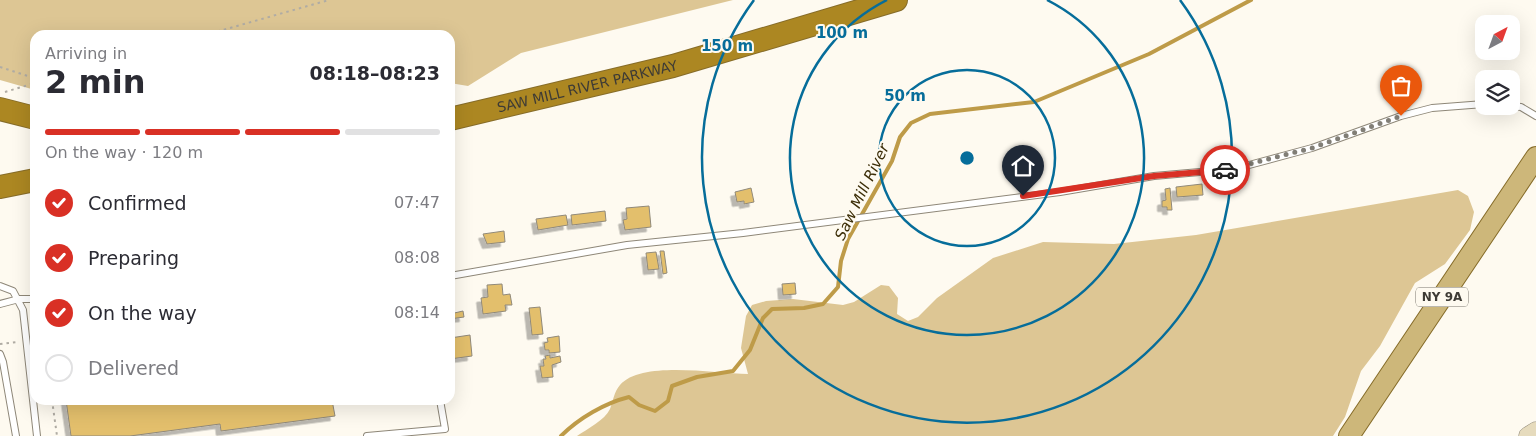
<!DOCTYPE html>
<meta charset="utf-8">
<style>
:root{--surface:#fff;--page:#f7f7f7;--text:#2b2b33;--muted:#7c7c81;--line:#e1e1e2;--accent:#d93025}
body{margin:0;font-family:"DejaVu Sans",sans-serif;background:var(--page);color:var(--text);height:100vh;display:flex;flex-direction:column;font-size:19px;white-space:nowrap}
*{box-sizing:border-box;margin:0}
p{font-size:16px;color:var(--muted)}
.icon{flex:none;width:28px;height:28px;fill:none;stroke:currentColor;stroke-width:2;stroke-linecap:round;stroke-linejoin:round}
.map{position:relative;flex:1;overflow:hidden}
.sheet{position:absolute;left:30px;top:30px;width:425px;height:375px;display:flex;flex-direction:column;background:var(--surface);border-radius:15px;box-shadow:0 5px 20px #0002}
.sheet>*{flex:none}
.needle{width:32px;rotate:41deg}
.controls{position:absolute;left:1475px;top:15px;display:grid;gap:10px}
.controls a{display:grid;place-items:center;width:45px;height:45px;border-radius:10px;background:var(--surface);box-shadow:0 5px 20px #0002;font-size:25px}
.pin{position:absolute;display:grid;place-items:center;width:42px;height:42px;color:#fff;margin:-51px -21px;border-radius:50% 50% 50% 0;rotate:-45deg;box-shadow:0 0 5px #0007}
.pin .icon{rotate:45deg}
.courier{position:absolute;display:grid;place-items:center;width:50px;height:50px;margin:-25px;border:4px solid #d93025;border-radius:50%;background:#fff;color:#222;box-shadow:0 1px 6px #0007}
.headline em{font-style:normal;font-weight:800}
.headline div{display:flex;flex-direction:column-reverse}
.headline{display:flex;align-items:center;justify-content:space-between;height:85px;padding:0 15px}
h1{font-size:32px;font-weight:800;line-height:38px}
.bar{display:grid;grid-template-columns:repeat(4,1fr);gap:8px 5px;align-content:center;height:60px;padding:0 15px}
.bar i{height:6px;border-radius:4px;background:var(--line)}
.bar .current{background:var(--accent)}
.bar p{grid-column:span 4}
ol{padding:0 15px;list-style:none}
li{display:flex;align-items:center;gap:15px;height:55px}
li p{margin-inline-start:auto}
li .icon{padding:5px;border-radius:50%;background:var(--accent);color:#fff;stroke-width:4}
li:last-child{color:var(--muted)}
li i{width:28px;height:28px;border:2px solid var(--line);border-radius:50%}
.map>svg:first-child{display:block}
.green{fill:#ddc694}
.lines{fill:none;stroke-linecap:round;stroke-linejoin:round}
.stream{stroke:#be9b48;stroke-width:4}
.building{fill:#e3bf6c;stroke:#90897a;filter:url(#shadow)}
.lane-casing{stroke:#8e8778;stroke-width:8}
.secondary-casing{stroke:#8e8778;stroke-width:19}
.primary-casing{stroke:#866c29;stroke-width:22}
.highway-casing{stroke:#866c29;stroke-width:24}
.path{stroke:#b0aca4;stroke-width:2;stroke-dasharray:2.5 4;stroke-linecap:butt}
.lane{stroke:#fff;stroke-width:6}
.secondary{stroke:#e6dbbd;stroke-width:18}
.primary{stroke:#cdb77a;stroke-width:20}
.highway{stroke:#ac8722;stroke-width:22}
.done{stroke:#817e76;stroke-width:5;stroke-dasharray:0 9}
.route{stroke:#d93025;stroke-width:6}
.ring{fill:none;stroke:#066d9a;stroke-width:2.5}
.labels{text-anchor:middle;stroke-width:4;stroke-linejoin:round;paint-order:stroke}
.shield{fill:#fefaf0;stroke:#78746d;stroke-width:1}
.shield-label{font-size:12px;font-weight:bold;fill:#3e3b35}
.street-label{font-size:14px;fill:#3e3b35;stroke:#fefaf0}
.water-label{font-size:15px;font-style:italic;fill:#3b2d07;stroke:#fefaf0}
.centre{fill:#066d9a;stroke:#fefaf0;stroke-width:2.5}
.ring-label{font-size:15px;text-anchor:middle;font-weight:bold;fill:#066d9a;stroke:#fefaf0;stroke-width:4;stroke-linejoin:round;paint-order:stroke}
</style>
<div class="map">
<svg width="1536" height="436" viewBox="0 0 1536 436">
<defs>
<filter id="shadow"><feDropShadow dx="-4.5" dy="4.5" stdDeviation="0" flood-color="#0004"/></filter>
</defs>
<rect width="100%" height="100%" fill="#fefaf0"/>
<path class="green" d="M 0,0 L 733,0 L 521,53 L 468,86 L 450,83 L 450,35 L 35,35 L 35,90 L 0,80 Z
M 1458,190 L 1468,196 L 1474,212 L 1470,230 L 1445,264 L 1415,283 L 1380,346 L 1361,371 L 1345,417 L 1333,436 L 577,436 C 587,429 605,420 610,409 C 613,401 614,392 620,385 C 642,360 716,374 748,374 L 741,348 L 746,316 L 752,305 L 766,301 L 793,299 L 843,305 L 854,302 L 881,285 L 889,286 L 898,298 L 897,314 L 908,321 L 918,317 L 937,298 L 993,258 L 1043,242 L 1114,244 L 1196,235 Z"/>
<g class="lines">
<path class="stream" d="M 561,436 C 579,418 605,403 629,397 L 639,405 L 655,411 L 668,401 L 672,386 L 697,377 L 733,371 L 750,350 L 763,318 L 772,309 L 804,308 L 823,304 L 838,287 L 841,261 L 848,239 L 892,161 L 900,137 L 911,123 L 930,114 L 1034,102 L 1149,54 L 1251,0"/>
</g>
<path class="building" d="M 1202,184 L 1203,195 L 1177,197 L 1176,187 Z
M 751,188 L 754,202 L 744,204 L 744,201 L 737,202 L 735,192 Z
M 1170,188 L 1172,210 L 1167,210 L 1167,207 L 1162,207 L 1162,201 L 1166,200 L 1165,189 Z
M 649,206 L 651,227 L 625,230 L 623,220 L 627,219 L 626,208 Z
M 605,211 L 606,221 L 572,225 L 571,215 Z
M 566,215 L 568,225 L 538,230 L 536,219 Z
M 504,231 L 505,242 L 487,244 L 483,234 Z
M 660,251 L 664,251 L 667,273 L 663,274 Z
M 656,252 L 659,269 L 648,270 L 646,253 Z
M 795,283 L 796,294 L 783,295 L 782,284 Z
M 502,284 L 503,295 L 510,294 L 512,305 L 505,305 L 506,311 L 483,314 L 481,298 L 488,297 L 487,285 Z
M 540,307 L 543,334 L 532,335 L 529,308 Z
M 463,311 L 464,317 L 450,319 L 450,314 Z
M 470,335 L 472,356 L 450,359 L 450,338 Z
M 559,336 L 560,352 L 549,353 L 549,350 L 545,350 L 544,343 L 548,342 L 547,338 Z
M 550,355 L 550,358 L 560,356 L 561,362 L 552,365 L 553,377 L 542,378 L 540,366 L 544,366 L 543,359 L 546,359 L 545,356 Z
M 66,400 L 332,400 L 335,416 L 221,431 L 220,424 L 130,436 L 71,436 Z"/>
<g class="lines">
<defs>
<path id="lane" d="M 1511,106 L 1521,107 L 1536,116
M 450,276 L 627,245 L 743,233 L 1060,192 L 1154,176 L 1234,169 L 1312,148 L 1401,116 L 1432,108 L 1484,104
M 0,286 L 13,291 L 23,310 L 37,436
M 0,304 L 19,299 L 35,299
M 0,354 L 3,362 L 16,436
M 367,436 L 445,429 L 440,400"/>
<path id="secondary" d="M 1528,436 L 1536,431"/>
<path id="primary" d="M 1349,436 L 1536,157"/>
<g id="highway">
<path d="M 0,109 L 35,118"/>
<path id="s1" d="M 450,119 L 673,66 L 896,0"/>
<path d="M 0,187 L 35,180"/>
</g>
</defs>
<use href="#lane" class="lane-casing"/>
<use href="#secondary" class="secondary-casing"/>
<use href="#primary" class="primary-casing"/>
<use href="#highway" class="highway-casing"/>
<path class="path" d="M 205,35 L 329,0
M 0,67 L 31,77 L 35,82
M 5,92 L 35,83
M 0,344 L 17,342
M 52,400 L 57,436"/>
<use href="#lane" class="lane"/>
<use href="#secondary" class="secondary"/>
<use href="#primary" class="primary"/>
<use href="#highway" class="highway"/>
</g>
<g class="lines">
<path class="done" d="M 1225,170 L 1312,148 L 1401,116"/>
<path class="route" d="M 1023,196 L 1154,176 L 1225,170"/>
</g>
<g class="ring">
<circle cx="967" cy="158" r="88"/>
<path d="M1047 0A177 177 0 1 1 887 0"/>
<path d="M1180 0A265 265 0 1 1 754 0"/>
</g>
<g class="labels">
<rect class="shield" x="1416" y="287.5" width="52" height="19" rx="4"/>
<g class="shield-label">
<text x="1442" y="301">NY 9A</text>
</g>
<g class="street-label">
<text dy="5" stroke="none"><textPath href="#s1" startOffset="141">SAW MILL RIVER PARKWAY</textPath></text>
</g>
<g class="water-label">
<text transform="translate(862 192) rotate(-64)" y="5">Saw Mill River</text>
</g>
</g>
<circle cx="967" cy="158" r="8" class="centre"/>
<g class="ring-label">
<text x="842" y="38">100 m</text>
<text x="727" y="51">150 m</text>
<text x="905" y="101">50 m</text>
</g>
</svg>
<div class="controls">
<a><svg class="needle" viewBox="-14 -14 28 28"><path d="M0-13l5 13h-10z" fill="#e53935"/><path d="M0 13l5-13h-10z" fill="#7c7c81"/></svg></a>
<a><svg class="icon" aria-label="layers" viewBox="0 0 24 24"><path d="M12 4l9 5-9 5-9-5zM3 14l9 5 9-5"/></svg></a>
</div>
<div class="pin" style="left:1401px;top:116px;background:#ea580c"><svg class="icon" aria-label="bag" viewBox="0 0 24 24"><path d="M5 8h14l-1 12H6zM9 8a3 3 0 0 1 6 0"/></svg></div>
<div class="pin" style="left:1023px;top:196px;background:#1f2937"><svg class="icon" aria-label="home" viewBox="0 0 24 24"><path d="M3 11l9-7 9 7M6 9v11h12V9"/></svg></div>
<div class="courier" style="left:1225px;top:170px"><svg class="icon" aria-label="car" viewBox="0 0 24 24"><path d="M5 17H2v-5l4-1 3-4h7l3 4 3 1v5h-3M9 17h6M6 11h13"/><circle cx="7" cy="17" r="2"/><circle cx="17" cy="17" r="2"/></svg></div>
<section class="sheet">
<div class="headline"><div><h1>2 min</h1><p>Arriving in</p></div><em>08:18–08:23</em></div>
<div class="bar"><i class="current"></i><i class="current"></i><i class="current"></i><i></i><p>On the way · 120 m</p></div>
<ol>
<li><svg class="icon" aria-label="check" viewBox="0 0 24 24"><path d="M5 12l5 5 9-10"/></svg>Confirmed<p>07:47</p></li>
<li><svg class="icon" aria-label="check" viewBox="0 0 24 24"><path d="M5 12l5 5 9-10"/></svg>Preparing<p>08:08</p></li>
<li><svg class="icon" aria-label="check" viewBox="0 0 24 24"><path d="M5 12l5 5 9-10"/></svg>On the way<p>08:14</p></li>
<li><i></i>Delivered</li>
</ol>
</section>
</div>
